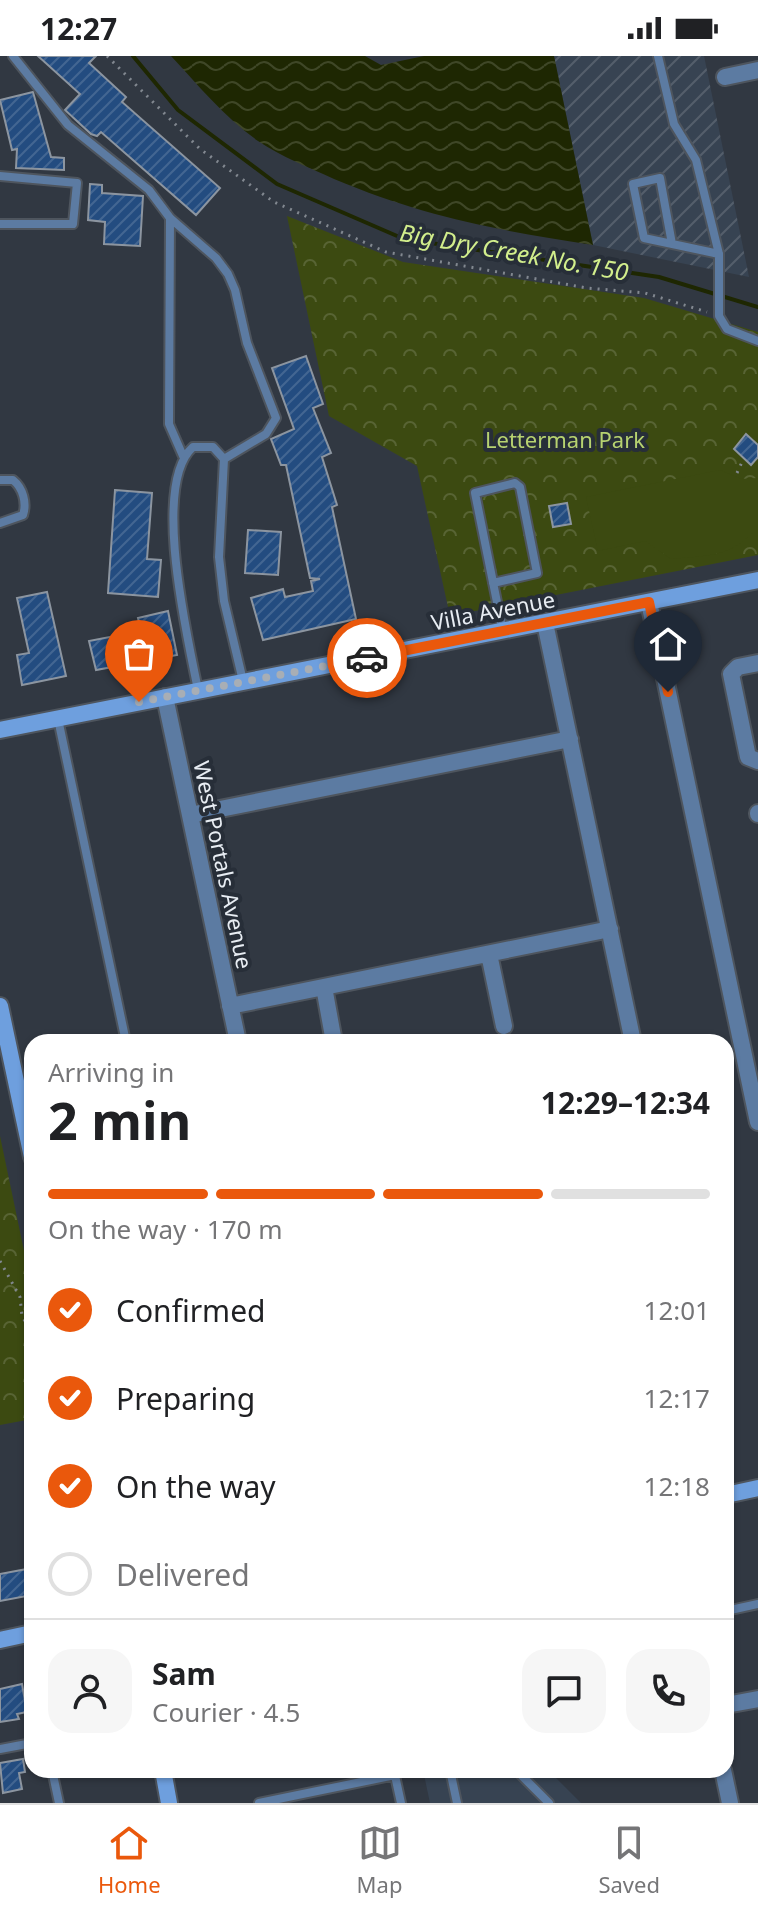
<!DOCTYPE html>
<meta charset="utf-8">
<style>
:root{--surface:#fff;--page:#f6f6f6;--text:#202124;--muted:#757577;--line:#e0e0e0;--accent:#ea580c}
body{margin:0;font-family:"Noto Sans",sans-serif;background:var(--page);color:var(--text);height:100vh;display:flex;flex-direction:column;font-size:30px;white-space:nowrap}
*{box-sizing:border-box;margin:0}
p{font-size:26px;color:var(--muted)}
.icon{flex:none;width:44px;height:44px;fill:none;stroke:currentColor;stroke-width:2;stroke-linecap:round;stroke-linejoin:round}
.map{position:relative;flex:1;overflow:hidden}
.details{position:absolute;left:24px;top:978px;width:710px;height:744px;display:flex;flex-direction:column;background:var(--surface);border-radius:24px;box-shadow:0 2px 6px #0004}
.details>*{flex:none}
.pin{position:absolute;display:grid;place-items:center;width:68px;height:68px;color:#fff;margin:-82px -34px;border-radius:50% 50% 50% 0;rotate:-45deg;box-shadow:0 0 8px #0007}
.pin .icon{rotate:45deg}
.courier{position:absolute;display:grid;place-items:center;width:80px;height:80px;margin:-40px;border:6px solid #ea580c;border-radius:50%;background:#fff;color:#222;box-shadow:0 2px 10px #0007}
.summary em{font-style:normal;font-weight:700}
.summary div{display:flex;flex-direction:column-reverse}
.summary{display:flex;align-items:center;justify-content:space-between;height:136px;padding:0 24px}
h1{font-size:52px;font-weight:700;line-height:60px}
.bar{display:grid;grid-template-columns:repeat(4,1fr);gap:12px 8px;align-content:center;height:96px;padding:0 24px}
.bar i{height:10px;border-radius:6px;background:var(--line)}
.bar .active{background:var(--accent)}
.bar p{grid-column:span 4}
.line{display:flex;align-items:center;gap:20px;padding:0 24px;border-top:2px solid var(--line)}
.line div{flex:1}
.round{display:grid;place-items:center;flex:none;width:84px;height:84px;border-radius:24px;background:var(--page)}
ol{padding:0 24px;list-style:none}
li{display:flex;align-items:center;gap:24px;height:88px}
li p{margin-inline-start:auto}
li .icon{padding:8px;border-radius:50%;background:var(--accent);color:#fff;stroke-width:4}
li:last-child{color:var(--muted)}
li i{width:44px;height:44px;border:4px solid var(--line);border-radius:50%}
.status{display:flex;justify-content:space-between;align-items:center;height:56px;padding:0 40px;background:var(--surface);direction:ltr}
.status svg{height:22px;fill:currentColor}
.tabs{display:flex;justify-content:space-around;align-items:center;height:112px;border-top:2px solid var(--line);background:var(--surface);font-size:22px;color:var(--muted)}
.tabs a{display:grid;justify-items:center;gap:4px}
.tabs .active{color:var(--accent)}
.map>svg:first-child{display:block}
.built{fill:#374352}
.industrial{fill:url(#industrial-furrows)}
.park{fill:url(#park-crowns)}
.pitch{fill:#3c4a11}
.water{fill:url(#water-waves)}
.lines{fill:none;stroke-linecap:round;stroke-linejoin:round}
.stream{stroke:#1e2702;stroke-width:4}
.building{fill:url(#building-hatch);stroke:#8c95a0;stroke-width:2}
.service-casing{stroke:#4e555e;stroke-width:12}
.minor-casing{stroke:#4e555e;stroke-width:20}
.secondary-casing{stroke:#4e555e;stroke-width:20}
.path{stroke:#828890;stroke-width:3;stroke-dasharray:2 6;stroke-linecap:butt}
.service{stroke:#5c7ba2;stroke-width:8}
.minor{stroke:#5c7ba2;stroke-width:16}
.secondary{stroke:#6e9fde;stroke-width:16}
.done{stroke:#a8aeb5;stroke-width:8;stroke-dasharray:0 14.4}
.route{stroke:#ea580c;stroke-width:10}
.labels{text-anchor:middle;stroke-width:8;stroke-linejoin:round;paint-order:stroke}
.park-label{font-size:22px;fill:#b7d270;stroke:#272e38}
.street-label{font-size:22px;fill:#e8edf3;stroke:#272e38}
.water-label{font-size:24px;font-style:italic;fill:#d2ee8c;stroke:#272e38}
</style>
<div class="status"><b>12:27</b><svg viewBox="0 0 49 12"><path d="M0 12V9h3v3zM5 12V6h3v6zM10 12V3h3v9zM15 12V0h3v12zM26 1h20v11H26zM47 4h2v5h-2z"/></svg></div>
<div class="map">
<svg width="758" height="1747" viewBox="0 0 758 1747">
<defs>
<pattern id="industrial-furrows" width="10" height="10" patternUnits="userSpaceOnUse" patternTransform="scale(2)"><rect width="10" height="10" fill="#374352"/><path d="M-1 1l2-2M0 10L10 0M9 11l2-2" fill="none" stroke="#545e6b"/></pattern>
<pattern id="park-crowns" width="20" height="18" patternUnits="userSpaceOnUse" patternTransform="scale(2)"><rect width="20" height="18" fill="#3c4a11"/><path d="M2 6a3 3 0 1 1 6 0M12 15a3 3 0 1 1 6 0" fill="none" stroke="#586434"/></pattern>
<pattern id="water-waves" width="16" height="10" patternUnits="userSpaceOnUse" patternTransform="scale(2)"><rect width="16" height="10" fill="#1e2702"/><path d="M0 5q4-4 8 0t8 0" fill="none" stroke="#3f4727"/></pattern>
<pattern id="building-hatch" width="6" height="6" patternUnits="userSpaceOnUse" patternTransform="scale(2)"><rect width="6" height="6" fill="#234c80"/><path d="M-1 1l2-2M0 6l6-6M5 7l2-2" fill="none" stroke="#436692"/></pattern>
</defs>
<rect width="100%" height="100%" fill="#313842"/>
<path class="built" d="M 423,1714 L 548,1714 L 581,1747 L 430,1747 Z"/>
<path class="industrial" d="M 554,0 L 704,0 L 749,221 L 593,189 Z"/>
<path class="park" d="M 287,160 L 403,206 L 644,242 L 758,276 L 758,499 L 450,560 L 417,410 L 329,360 Z
M 0,1080 L 32,1233 L 32,1363 L 0,1369 Z"/>
<path class="pitch" d="M 720,414 L 741,423 L 758,422 L 758,472 C 728,502 712,499 671,503 L 645,485 L 598,495 L 586,441 Z"/>
<path class="water" d="M 171,0 L 365,0 L 381,9 L 424,0 L 554,0 L 593,189 C 496,174 425,161 334,123 C 308,111 282,101 258,85 C 225,62 198,29 171,0 Z"/>
<g class="lines">
<path class="stream" d="M 133,0 L 178,54 L 277,128 L 404,183 L 659,221 L 758,251"/>
</g>
<path class="building" d="M 38,0 L 96,0 L 89,7 L 126,41 L 122,46 L 220,132 L 196,159 L 101,76 L 97,80 L 91,78 L 65,54 L 80,38 Z
M 33,36 L 51,101 L 64,102 L 64,114 L 16,112 L 17,93 L 12,94 L 0,44 Z
M 90,128 L 102,129 L 102,137 L 143,140 L 140,190 L 104,188 L 105,166 L 88,164 Z
M 306,300 L 323,348 L 313,352 L 331,397 L 322,401 L 337,449 L 332,451 L 356,563 L 263,584 L 251,542 L 283,533 L 285,541 L 313,535 L 311,525 L 320,523 L 310,522 L 286,409 L 281,409 L 271,383 L 294,373 L 272,312 Z
M 746,378 L 758,389 L 758,401 L 751,409 L 734,393 Z
M 115,434 L 152,437 L 147,503 L 161,504 L 158,541 L 108,537 Z
M 567,447 L 571,468 L 553,471 L 549,450 Z
M 248,474 L 281,476 L 278,519 L 245,517 Z
M 47,536 L 66,620 L 22,629 L 17,599 L 29,597 L 17,542 Z
M 168,555 L 177,599 L 96,614 L 89,585 L 141,575 L 138,562 Z
M 32,1512 L 32,1539 L 0,1545 L 0,1518 Z
M 22,1628 L 27,1656 L 17,1658 L 19,1663 L 0,1666 L 0,1633 Z
M 23,1703 L 25,1716 L 19,1717 L 22,1733 L 3,1737 L 0,1707 Z"/>
<g class="lines">
<defs>
<path id="service" d="M 13,0 L 68,69 L 149,134 L 170,162 L 216,202 L 228,218 L 235,234 L 247,287 L 276,362 L 266,378 L 224,403
M 658,0 L 674,68 L 696,104 L 719,198 L 719,260 L 727,273 L 758,285
M 0,120 L 77,127 L 73,168 L 0,168
M 170,162 L 169,368 L 183,400
M 672,188 L 660,122 L 633,128 L 644,182 L 719,198
M 0,424 L 13,424 C 23,432 27,447 23,459 L 0,467
M 493,527 L 537,517 L 520,431 L 515,427 L 475,437 L 503,576
M 198,634 C 188,583 151,428 193,391 L 213,391 L 224,403 L 219,501 L 224,545 L 243,625
M 58,663 L 126,986
M 726,1555 L 758,1548
M 0,1693 L 32,1687
M 52,1714 L 59,1747
M 450,1714 L 457,1747
M 516,1714 L 549,1747
M 394,1715 L 401,1747
M 259,1747 L 395,1719"/>
<path id="minor" d="M 725,21 L 758,14
M 649,546 L 758,1066
M 545,567 L 633,986
M 758,607 L 738,611 L 731,618 L 748,701 L 758,705
M 165,641 L 238,986
M 758,757 L 758,758
M 190,759 L 570,683
M 489,898 L 504,970
M 324,931 L 334,986
M 230,950 L 610,873
M 726,1649 L 758,1643
M 723,1714 L 730,1747"/>
<path id="secondary" d="M 0,674 L 758,524
M 0,950 L 32,1101
M 726,1439 L 758,1432
M 0,1584 L 32,1577
M 163,1714 L 169,1747"/>
</defs>
<use href="#service" class="service-casing"/>
<use href="#minor" class="minor-casing"/>
<use href="#secondary" class="secondary-casing"/>
<path class="path" d="M 107,0 L 200,93 L 274,146 L 386,196 L 587,232 L 645,237 L 707,256
M 737,417 L 743,404
M 0,1205 L 20,1241 L 22,1260 L 32,1277"/>
<use href="#service" class="service"/>
<use href="#minor" class="minor"/>
<use href="#secondary" class="secondary"/>
</g>
<g class="lines">
<path class="done" d="M 139,646 L 367,602"/>
<path class="route" d="M 367,602 L 649,546 L 668,636"/>
</g>
<g class="labels">
<g class="park-label">
<text x="565" y="392">Letterman Park</text>
</g>
<g class="street-label">
<text transform="translate(493 555) rotate(-11)" y="8">Villa Avenue</text>
<text transform="translate(223 809) rotate(78)" y="8">West Portals Avenue</text>
</g>
<g class="water-label">
<text transform="translate(514 197) rotate(10)" y="8">Big Dry Creek No. 150</text>
</g>
</g>
</svg>
<div class="pin" style="left:139px;top:646px;background:#ea580c"><svg class="icon" aria-label="bag" viewBox="0 0 24 24"><path d="M5 8h14l-1 12H6zM9 8a3 3 0 0 1 6 0"/></svg></div>
<div class="pin" style="left:668px;top:636px;background:#1f2937"><svg class="icon" aria-label="home" viewBox="0 0 24 24"><path d="M3 11l9-7 9 7M6 9v11h12V9"/></svg></div>
<div class="courier" style="left:367px;top:602px"><svg class="icon" aria-label="car" viewBox="0 0 24 24"><path d="M5 17H2v-5l4-1 3-4h7l3 4 3 1v5h-3M9 17h6M6 11h13"/><circle cx="7" cy="17" r="2"/><circle cx="17" cy="17" r="2"/></svg></div>
<section class="details">
<div class="summary"><div><h1>2 min</h1><p>Arriving in</p></div><em>12:29–12:34</em></div>
<div class="bar"><i class="active"></i><i class="active"></i><i class="active"></i><i></i><p>On the way · 170 m</p></div>
<ol>
<li><svg class="icon" aria-label="check" viewBox="0 0 24 24"><path d="M5 12l5 5 9-10"/></svg>Confirmed<p>12:01</p></li>
<li><svg class="icon" aria-label="check" viewBox="0 0 24 24"><path d="M5 12l5 5 9-10"/></svg>Preparing<p>12:17</p></li>
<li><svg class="icon" aria-label="check" viewBox="0 0 24 24"><path d="M5 12l5 5 9-10"/></svg>On the way<p>12:18</p></li>
<li><i></i>Delivered</li>
</ol>
<div class="line" style="height:144px"><a class="round"><svg class="icon" aria-label="person" viewBox="0 0 24 24"><circle cx="12" cy="8" r="4"/><path d="M4 21q1-7 8-7t8 7"/></svg></a><div><b>Sam</b><p>Courier · 4.5</p></div><a class="round"><svg class="icon" aria-label="chat" viewBox="0 0 24 24"><path d="M4 5h16v11H9l-5 4z"/></svg></a><a class="round"><svg class="icon" aria-label="phone" viewBox="0 0 24 24"><path d="M5 4h4l2 5-3 2q2 4 5 5l2-3 5 2v4C11 20 4 13 5 4z"/></svg></a></div>
</section>
</div>
<nav class="tabs">
<a class="active"><svg class="icon" aria-label="home" viewBox="0 0 24 24"><path d="M3 11l9-7 9 7M6 9v11h12V9"/></svg>Home</a>
<a><svg class="icon" aria-label="map" viewBox="0 0 24 24"><path d="M3 6l6-2 6 2 6-2v14l-6 2-6-2-6 2zM9 4v14M15 6v14"/></svg>Map</a>
<a><svg class="icon" aria-label="saved" viewBox="0 0 24 24"><path d="M7 4h10v16l-5-4-5 4z"/></svg>Saved</a>
</nav>
